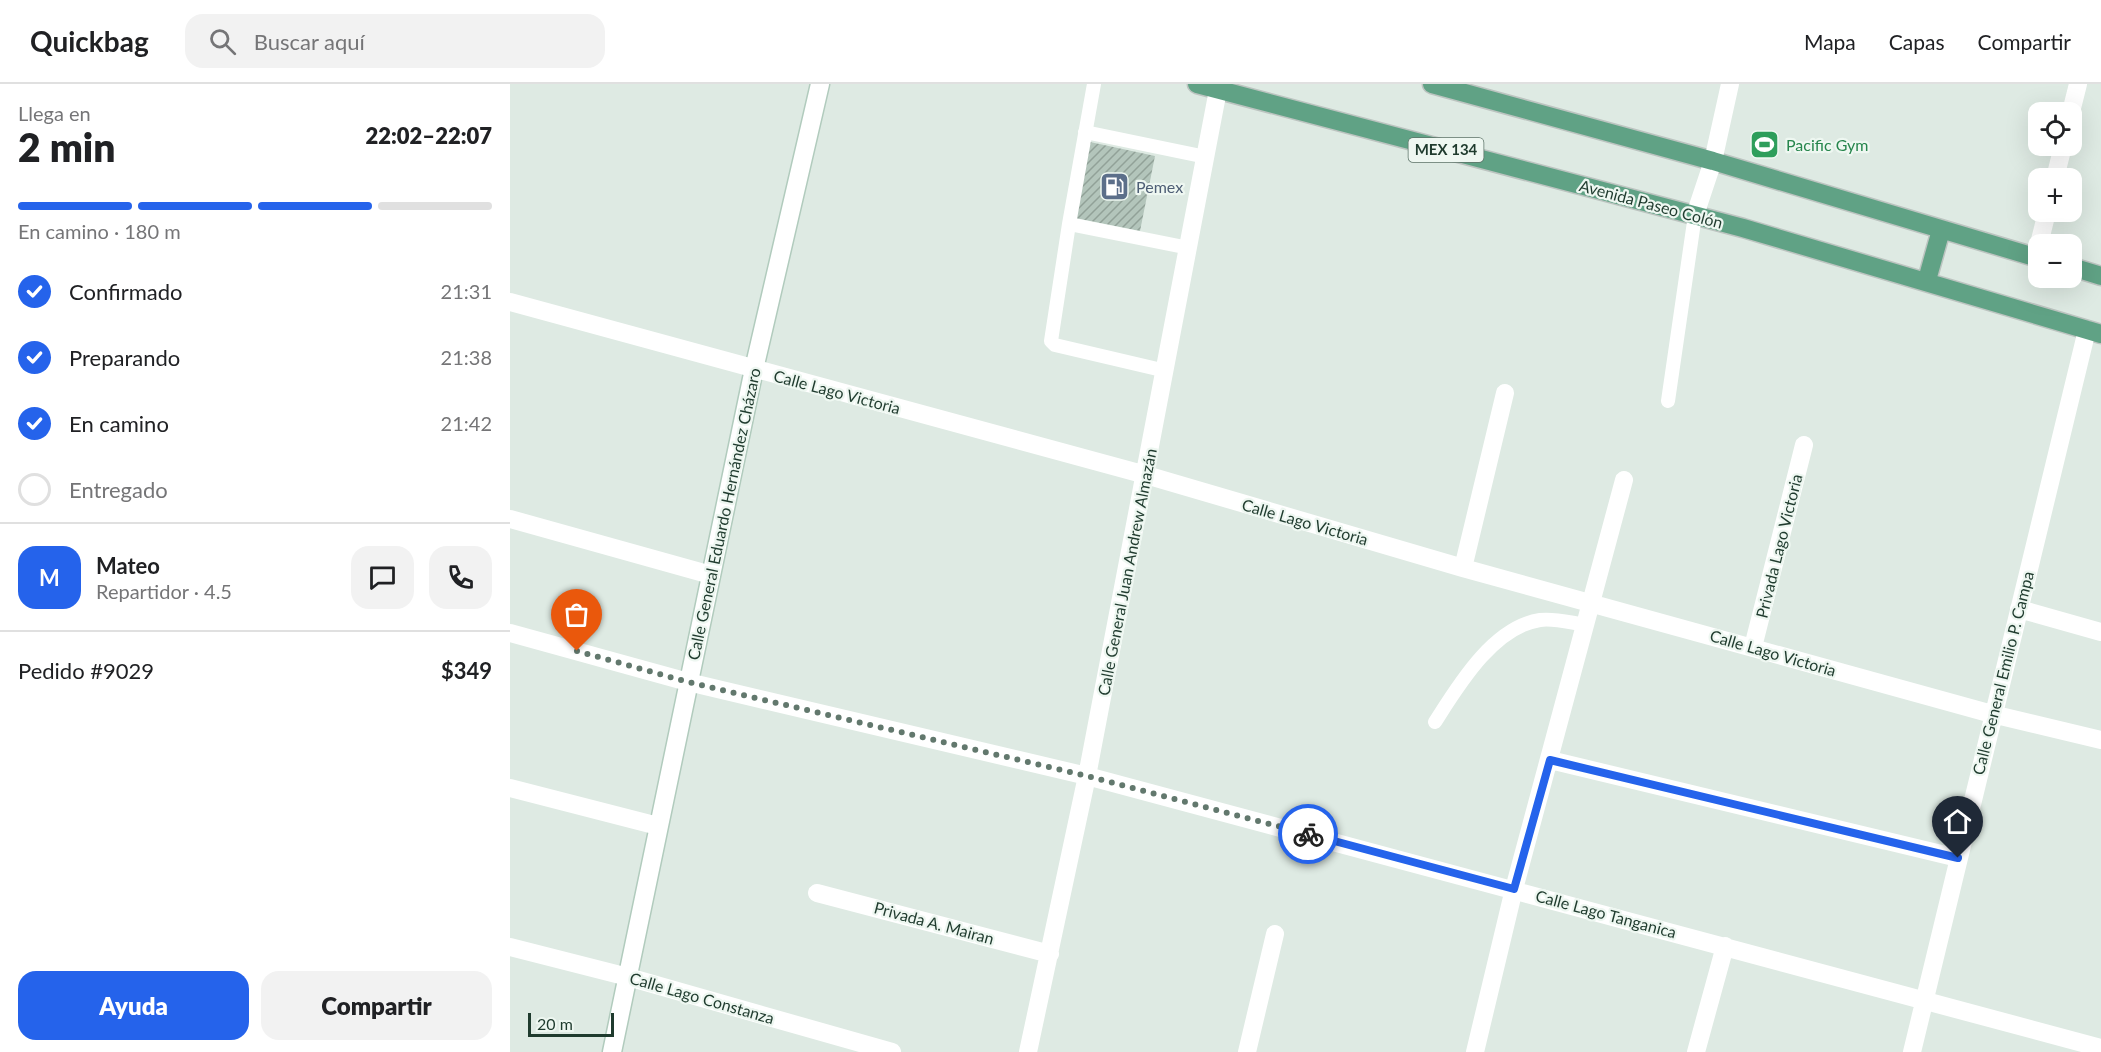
<!DOCTYPE html>
<html lang="es">
<meta charset="utf-8">
<style>
:root{--surface:#fff;--page:#f2f2f2;--text:#202124;--muted:#757577;--line:#e0e0e0;--accent:#2563eb}
body{margin:0;font-family:Lato,sans-serif;background:var(--page);color:var(--text);height:100vh;display:flex;flex-direction:column;font-size:22px;white-space:nowrap}
*{box-sizing:border-box;margin:0}
p{font-size:20px;color:var(--muted)}
.icon{flex:none;width:33px;height:33px;fill:none;stroke:currentColor;stroke-width:2;stroke-linecap:round;stroke-linejoin:round}
.map{position:relative;flex:1;overflow:hidden}
.side{display:flex;flex-direction:column;background:var(--surface);width:510px}
.side>*{flex:none}
.tools{position:absolute;left:1518px;top:18px;display:grid;gap:12px}
.tools a{display:grid;place-items:center;width:54px;height:54px;border-radius:12px;background:var(--surface);box-shadow:0 6px 24px #0002;font-size:30px}
.scale{position:absolute;left:18px;bottom:15px;width:86px;box-sizing:border-box;padding-left:6px;border:3px solid #1f3b2e;border-top:0;font-size:16px;line-height:21px;white-space:nowrap;color:#1f3b2e;-webkit-text-stroke:4px #eef7f1;paint-order:stroke}
.pin{position:absolute;display:grid;place-items:center;width:51px;height:51px;color:#fff;margin:-62px -26px;border-radius:50% 50% 50% 0;rotate:-45deg;box-shadow:0 0 6px #0007}
.pin .icon{rotate:45deg}
.courier{position:absolute;display:grid;place-items:center;width:60px;height:60px;margin:-30px;border:4px solid #2563eb;border-radius:50%;background:#fff;color:#222;box-shadow:0 2px 8px #0007}
.summary em{font-style:normal;font-weight:800}
.summary div{display:flex;flex-direction:column-reverse}
.summary{display:flex;align-items:center;justify-content:space-between;height:102px;padding:0 18px}
h1{font-size:39px;font-weight:800;line-height:45px}
.bar{display:grid;grid-template-columns:repeat(4,1fr);gap:9px 6px;align-content:center;height:72px;padding:0 18px}
.bar i{height:8px;border-radius:4px;background:var(--line)}
.bar .current{background:var(--accent)}
.bar p{grid-column:span 4}
.line{display:flex;align-items:center;gap:15px;padding:0 18px;border-top:2px solid var(--line)}
.line div{flex:1}
.round{display:grid;place-items:center;flex:none;width:63px;height:63px;border-radius:18px;background:var(--page)}
ol{padding:0 18px;list-style:none}
li{display:flex;align-items:center;gap:18px;height:66px}
li p{margin-inline-start:auto}
li .icon{padding:6px;border-radius:50%;background:var(--accent);color:#fff;stroke-width:4}
li:last-child{color:var(--muted)}
li i{width:33px;height:33px;border:3px solid var(--line);border-radius:50%}
.primary-button{display:flex;gap:12px;margin-top:auto;padding:12px 18px}
.primary-button a{flex:1;height:69px;border-radius:18px;background:var(--accent);color:#fff;font-size:24px;font-weight:800;line-height:69px;text-align:center}
.primary-button a+a{background:var(--page);color:var(--text)}
header{display:flex;align-items:center;gap:36px;box-sizing:border-box;height:84px;padding:0 30px;background:var(--surface);border-bottom:2px solid var(--line)}
header strong{font-size:28px}
nav{display:flex;gap:33px;margin-inline-start:auto;font-size:21px}
.search{width:420px;height:54px;background:var(--page);display:flex;align-items:center;gap:15px;box-sizing:border-box;padding:0 21px;border-radius:18px;color:var(--muted);font-size:22px}
main{display:flex;flex:1;min-height:0}
.map>svg:first-child{display:block}
.building{fill:url(#building-hatch)}
.lines{fill:none;stroke-linecap:round;stroke-linejoin:round}
.secondary-casing{stroke:#b1cbbd;stroke-width:21}
.primary-casing{stroke:#bcc4c0;stroke-width:21}
.service{stroke:#fff;stroke-width:14}
.minor{stroke:#fff;stroke-width:18}
.secondary{stroke:#fff;stroke-width:18}
.primary{stroke:#60a285;stroke-width:18}
.done{stroke:#62786d;stroke-width:6;stroke-dasharray:0 10.8}
.route{stroke:#2563eb;stroke-width:8}
.labels{text-anchor:middle;stroke-width:4.5;stroke-linejoin:round;paint-order:stroke}
.shield{fill:#eef7f1;stroke:#5d7368;stroke-width:1.5}
.shield-label{font-size:15px;font-weight:bold;fill:#1f3b2e}
.leisure-label{font-size:16px;fill:#27864d;stroke:#eef7f1;text-anchor:start}
.service-label{font-size:16px;fill:#4e5e75;stroke:#eef7f1;text-anchor:start}
.street-label{font-size:16px;fill:#1f3b2e;stroke:#eef7f1}
</style>
<header>
<strong>Quickbag</strong>
<div class="search"><svg class="icon" aria-label="search" viewBox="0 0 24 24"><circle cx="10" cy="10" r="6"/><path d="M15 15l6 6"/></svg>Buscar aquí</div>
<nav><a>Mapa</a><a>Capas</a><a>Compartir</a></nav>
</header>
<main>
<section class="side">
<div class="summary"><div><h1>2 min</h1><p>Llega en</p></div><em>22:02–22:07</em></div>
<div class="bar"><i class="current"></i><i class="current"></i><i class="current"></i><i></i><p>En camino · 180 m</p></div>
<ol>
<li><svg class="icon" aria-label="check" viewBox="0 0 24 24"><path d="M5 12l5 5 9-10"/></svg>Confirmado<p>21:31</p></li>
<li><svg class="icon" aria-label="check" viewBox="0 0 24 24"><path d="M5 12l5 5 9-10"/></svg>Preparando<p>21:38</p></li>
<li><svg class="icon" aria-label="check" viewBox="0 0 24 24"><path d="M5 12l5 5 9-10"/></svg>En camino<p>21:42</p></li>
<li><i></i>Entregado</li>
</ol>
<div class="line" style="height:108px"><b class="round" style="background:var(--accent);color:#fff">M</b><div><b>Mateo</b><p>Repartidor · 4.5</p></div><a class="round"><svg class="icon" aria-label="chat" viewBox="0 0 24 24"><path d="M4 5h16v11H9l-5 4z"/></svg></a><a class="round"><svg class="icon" aria-label="phone" viewBox="0 0 24 24"><path d="M5 4h4l2 5-3 2q2 4 5 5l2-3 5 2v4C11 20 4 13 5 4z"/></svg></a></div>
<div class="line" style="height:78px"><div>Pedido #9029</div><b>$349</b></div>
<div class="primary-button"><a>Ayuda</a><a>Compartir</a></div>
</section>
<div class="map">
<svg width="1591" height="968" viewBox="0 0 1591 968">
<defs>
<pattern id="building-hatch" width="6" height="6" patternUnits="userSpaceOnUse" patternTransform="scale(1.5)"><rect width="6" height="6" fill="#b3c5bb"/><path d="M-1 1l2-2M0 6l6-6M5 7l2-2" fill="none" stroke="#91a198"/></pattern>
</defs>
<rect width="100%" height="100%" fill="#deeae3"/>
<path class="building" d="M 580,58 L 645,72 L 630,147 L 565,134 Z"/>
<g class="lines">
<defs>
<path id="secondary" d="M 102,968 L 244,285 L 310,0"/>
<path id="primary" d="M 687,0 L 1233,144 L 1591,250
M 922,0 L 1203,77 L 1528,174
M 1562,183 L 1591,192
M 1417,196 L 1431,146"/>
</defs>
<use href="#secondary" class="secondary-casing"/>
<use href="#primary" class="primary-casing"/>
<path class="service" d="M 575,48 L 696,73
M 559,140 L 584,0
M 656,287 L 545,261 L 541,257 L 559,140 L 679,164
M 1158,317 L 1185,131
M 925,638 C 948,602 983,543 1030,536 C 1045,534 1061,539 1076,541"/>
<path class="minor" d="M 1561,28 L 1568,0
M 1545,94 L 1553,62
M 1185,131 L 1203,77 L 1220,0
M 1529,160 L 1537,128
M 0,218 L 636,391 L 953,484 L 1482,630 L 1591,656
M 0,435 L 201,491
M 953,484 L 995,309
M 1509,525 L 1591,548
M 0,549 L 178,598 L 577,692 L 1591,964
M 1243,563 L 1294,361
M 1040,676 L 1448,774
M 0,704 L 148,742
M 307,809 L 540,870
M 0,863 L 118,893 L 382,968
M 518,968 L 577,692 L 708,6
M 737,968 L 765,850
M 965,968 L 1004,805 L 1114,396
M 1186,968 L 1215,862
M 1402,968 L 1577,246"/>
<use href="#secondary" class="secondary"/>
<use href="#primary" class="primary"/>
</g>
<g class="lines">
<path class="done" d="M 67,567 L 178,598 L 577,692 L 798,750"/>
<path class="route" d="M 798,750 L 1004,805 L 1040,676 L 1448,774"/>
</g>
<defs>
<symbol id="stadium-square" viewBox="-11 -11 22 22"><rect x="-9" y="-9" width="18" height="18" rx="4" fill="#2e9e5b" stroke="#eef7f1"/><path d="M0-5a6.5 5 0 1 0 0 10a6.5 5 0 1 0 0-10ZM-3.5-1.8h7v3.6h-7Z" fill="#fff"/></symbol>
<symbol id="fuel-square" viewBox="-11 -11 22 22"><rect x="-9" y="-9" width="18" height="18" rx="4" fill="#5c6f8a" stroke="#eef7f1"/><path d="M-5.5-6h7V0h2V4h1.3V-2.5L3-4.5l.8-.8L6-3V5H2.5V1h-1V6h-7ZM-4.2-4.7v3.2H.2V-4.7Z" fill="#fff"/></symbol>
</defs>
<g fill-rule="evenodd">
<use href="#stadium-square" x="1238" y="44" width="33" height="33"/>
<use href="#fuel-square" x="588" y="86" width="33" height="33"/>
</g>
<g class="labels">
<rect class="shield" x="898.5" y="54" width="75" height="24" rx="4.5"/>
<g class="shield-label">
<text x="936" y="71">MEX 134</text>
</g>
<g class="leisure-label">
<text x="1276" y="67">Pacific Gym</text>
</g>
<g class="service-label">
<text x="626" y="109">Pemex</text>
</g>
<g class="street-label">
<text transform="translate(1141 120) rotate(15)" y="6">Avenida Paseo Colón</text>
<text transform="translate(327 308) rotate(15)" y="6">Calle Lago Victoria</text>
<text transform="translate(214 430) rotate(-78)" y="6">Calle General Eduardo Hernández Cházaro</text>
<text transform="translate(795 438) rotate(16)" y="6">Calle Lago Victoria</text>
<text transform="translate(1269 462) rotate(-76)" y="6">Privada Lago Victoria</text>
<text transform="translate(617 488) rotate(-79)" y="6">Calle General Juan Andrew Almazán</text>
<text transform="translate(1263 569) rotate(16)" y="6">Calle Lago Victoria</text>
<text transform="translate(1493 589) rotate(-76)" y="6">Calle General Emilio P. Campa</text>
<text transform="translate(1096 830) rotate(15)" y="6">Calle Lago Tanganica</text>
<text transform="translate(424 839) rotate(15)" y="6">Privada A. Mairan</text>
<text transform="translate(192 914) rotate(16)" y="6">Calle Lago Constanza</text>
</g>
</g>
</svg>
<div class="tools">
<a><svg class="icon" aria-label="locate" viewBox="0 0 24 24"><circle cx="12" cy="12" r="6"/><path d="M12 2v4M12 18v4M2 12h4M18 12h4"/></svg></a>
<a>+</a>
<a>−</a>
</div>
<div class="scale">20 m</div>
<div class="pin" style="left:67px;top:567px;background:#ea580c"><svg class="icon" aria-label="bag" viewBox="0 0 24 24"><path d="M5 8h14l-1 12H6zM9 8a3 3 0 0 1 6 0"/></svg></div>
<div class="pin" style="left:1448px;top:774px;background:#1f2937"><svg class="icon" aria-label="home" viewBox="0 0 24 24"><path d="M3 11l9-7 9 7M6 9v11h12V9"/></svg></div>
<div class="courier" style="left:798px;top:750px"><svg class="icon" aria-label="bike" viewBox="0 0 24 24"><circle cx="6" cy="16" r="4"/><circle cx="18" cy="16" r="4"/><path d="M6 16l4-8h5l3 8M10 8l3 8H6M13 5h3"/></svg></div>
</div>
</main>
